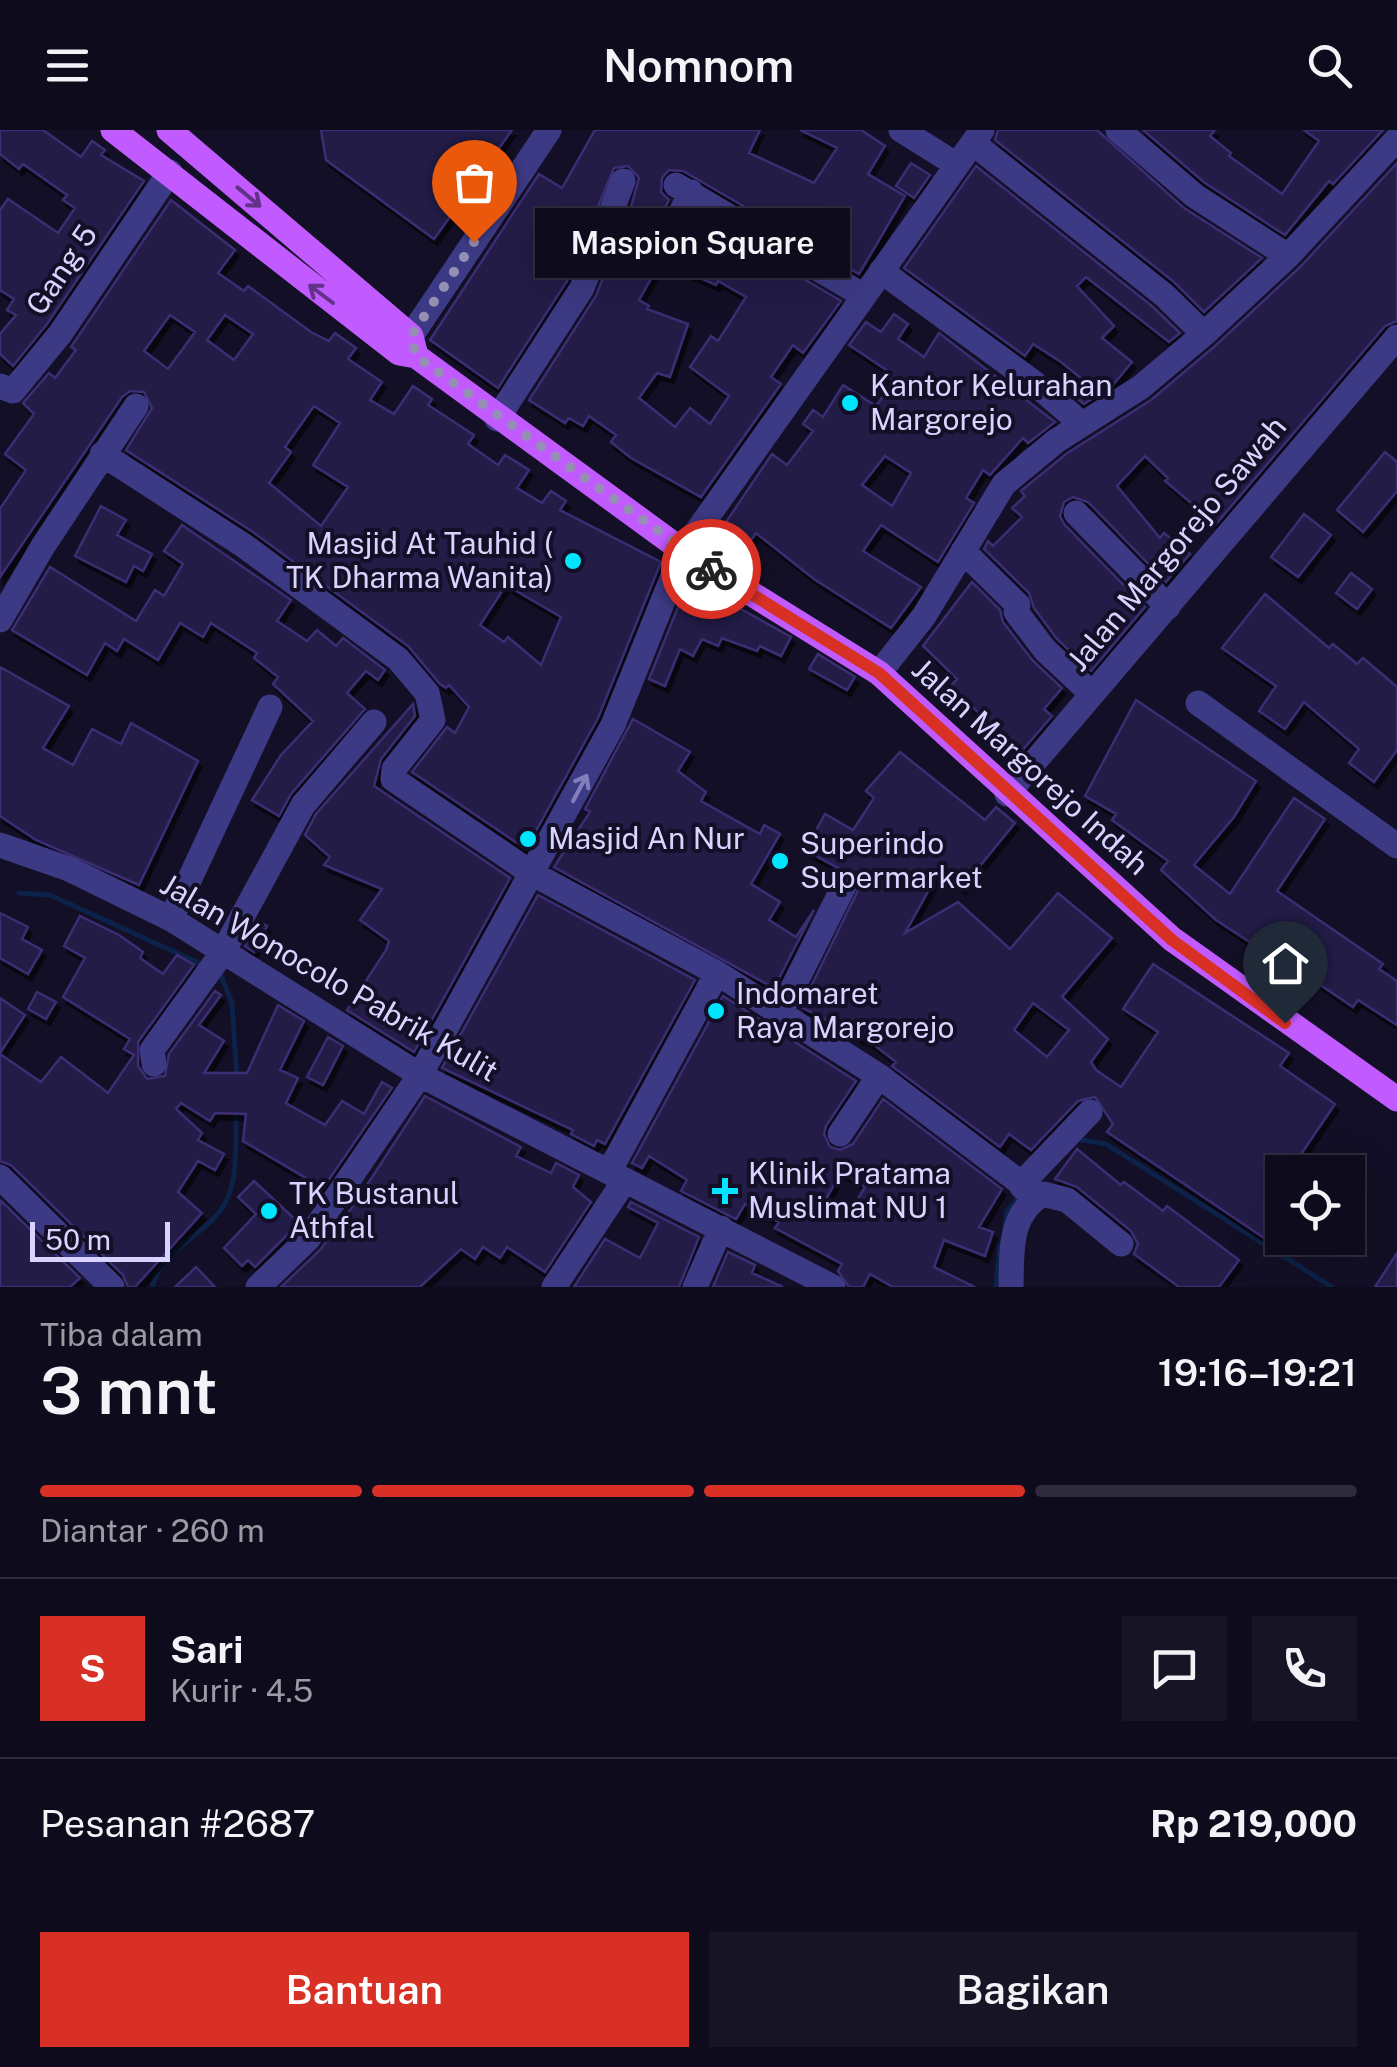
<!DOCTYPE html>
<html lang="id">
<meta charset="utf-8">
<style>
:root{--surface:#0e0b1c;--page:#171425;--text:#f1f3f6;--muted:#9b9ba3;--line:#2e2b3b;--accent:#d93025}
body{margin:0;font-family:"Public Sans",sans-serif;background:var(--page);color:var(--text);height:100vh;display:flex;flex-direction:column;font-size:38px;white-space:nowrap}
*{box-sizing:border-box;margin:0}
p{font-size:32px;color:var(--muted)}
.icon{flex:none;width:55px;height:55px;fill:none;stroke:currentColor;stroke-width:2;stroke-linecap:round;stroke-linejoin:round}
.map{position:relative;height:1157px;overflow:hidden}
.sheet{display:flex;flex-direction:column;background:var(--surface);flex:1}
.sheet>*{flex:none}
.tools{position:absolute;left:1265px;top:1025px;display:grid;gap:20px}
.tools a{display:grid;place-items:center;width:100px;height:100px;border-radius:0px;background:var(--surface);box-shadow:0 10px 40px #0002,0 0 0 2px var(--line);font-size:50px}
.scale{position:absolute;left:30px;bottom:25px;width:140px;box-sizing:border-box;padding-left:10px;border:5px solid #d9d4ff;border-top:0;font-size:28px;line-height:35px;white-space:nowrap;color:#d9d4ff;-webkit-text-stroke:8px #130f26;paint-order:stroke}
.pin{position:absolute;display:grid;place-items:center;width:85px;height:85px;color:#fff;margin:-102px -42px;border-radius:50% 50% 50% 0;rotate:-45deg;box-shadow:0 0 10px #0007}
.pin .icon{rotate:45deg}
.courier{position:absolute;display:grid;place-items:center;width:100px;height:100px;margin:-50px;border:8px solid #d93025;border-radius:50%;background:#fff;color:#222;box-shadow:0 2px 12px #0007}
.bubble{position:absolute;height:70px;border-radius:0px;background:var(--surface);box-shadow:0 10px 40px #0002,0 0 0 2px var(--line);font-size:32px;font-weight:600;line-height:70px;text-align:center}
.summary em{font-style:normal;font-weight:600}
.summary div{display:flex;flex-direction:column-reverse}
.summary{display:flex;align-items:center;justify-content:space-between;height:170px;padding:0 40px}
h1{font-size:65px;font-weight:600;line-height:75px}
.bar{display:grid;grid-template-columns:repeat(4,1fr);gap:15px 10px;align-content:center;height:120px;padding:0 40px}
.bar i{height:12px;border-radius:8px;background:var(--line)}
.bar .active{background:var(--accent)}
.bar p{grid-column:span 4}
.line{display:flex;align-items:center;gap:25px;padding:0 40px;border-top:2px solid var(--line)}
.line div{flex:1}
.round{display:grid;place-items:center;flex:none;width:105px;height:105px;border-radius:0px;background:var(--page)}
.cta{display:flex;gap:20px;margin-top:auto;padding:20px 40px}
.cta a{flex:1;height:115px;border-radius:0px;background:var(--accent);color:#fff;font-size:40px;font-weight:600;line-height:115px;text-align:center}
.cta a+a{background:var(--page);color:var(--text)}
header{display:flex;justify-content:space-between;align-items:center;height:130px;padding:0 40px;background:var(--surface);font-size:45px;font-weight:600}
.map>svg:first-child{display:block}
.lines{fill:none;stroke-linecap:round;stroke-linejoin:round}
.stream{stroke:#0c2248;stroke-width:5}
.building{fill:#241b47;stroke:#3b2d73;stroke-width:2.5;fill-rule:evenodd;filter:url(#shadow)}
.minor{stroke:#3d3a85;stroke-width:25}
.major{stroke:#c25bff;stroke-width:25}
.oneway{stroke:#623188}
.oneway2{stroke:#837fbc}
.done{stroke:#948fb3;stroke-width:10;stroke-dasharray:0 18}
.route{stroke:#d93025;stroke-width:12}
.poi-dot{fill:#00e5ff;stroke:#130f26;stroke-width:4}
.labels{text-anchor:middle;stroke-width:8;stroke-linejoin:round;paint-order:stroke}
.street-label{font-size:30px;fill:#d9d4ff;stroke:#130f26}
.poi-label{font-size:30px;fill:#d9d4ff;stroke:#130f26;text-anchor:start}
</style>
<header><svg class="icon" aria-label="menu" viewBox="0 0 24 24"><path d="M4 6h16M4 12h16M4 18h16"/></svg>Nomnom<svg class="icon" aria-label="search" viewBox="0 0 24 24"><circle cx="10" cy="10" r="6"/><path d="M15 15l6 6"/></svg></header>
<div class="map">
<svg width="1397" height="1157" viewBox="0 0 1397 1157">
<defs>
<filter id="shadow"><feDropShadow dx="3.5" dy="6" stdDeviation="0" flood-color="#0009"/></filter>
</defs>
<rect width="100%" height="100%" fill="#130f26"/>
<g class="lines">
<path class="stream" d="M 19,763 L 50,765 L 201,834
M 220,843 L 232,873 L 237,949
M 1076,1009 L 1106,1014 L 1332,1157
M 1005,1095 L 1007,1081 L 1020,1066
M 152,1157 C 162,1122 192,1112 215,1087 C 241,1061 235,1014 236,980
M 996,1157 L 1000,1115"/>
</g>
<path class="building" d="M 0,0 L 43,0 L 81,27 L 92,11 L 105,20 L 101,25 L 144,51 L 47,194 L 13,236 L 0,224 L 0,204 L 16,185 L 7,180 L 14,169 L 0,160 L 0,80 L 8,69 L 58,103 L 75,78 L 63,70 L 67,65 L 23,34 L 19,39 L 0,24 Z
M 321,0 L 512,0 L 434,109 L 326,30 Z
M 595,0 L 760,0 L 749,23 L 814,53 L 837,18 L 800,0 L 861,0 L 885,16 L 868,44 L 905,66 L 859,144 L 800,109 L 805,101 L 770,81 L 766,89 L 683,41 L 669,40 L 662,48 L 661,62 L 669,70 L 659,89 L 631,77 L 639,48 L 628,36 L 614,38 L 567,151 L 498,258 L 430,210 L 539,44 L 562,58 Z
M 998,0 L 1097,0 L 1184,78 L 1262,128 L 1204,182 L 1174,152 L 995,10 Z
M 1143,0 L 1215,0 L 1210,6 L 1231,23 L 1229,26 L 1282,64 L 1319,11 L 1304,0 L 1383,0 L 1333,54 L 1329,51 L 1285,105 L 1205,53 Z
M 911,33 L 930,45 L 914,68 L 896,56 Z
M 1397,33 L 1397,191 L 1385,196 L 1216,394 L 1165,351 L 1168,348 L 1145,326 L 1117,356 L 1160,408 L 1164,403 L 1190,424 L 1166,452 L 1088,372 L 1073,367 L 1064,372 L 1060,386 L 1064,394 L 1145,477 L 1091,541 L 1057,509 L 1034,478 L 1029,463 L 984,419 L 988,411 L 993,416 L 1022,387 L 1012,378 L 1025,366 L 1021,361 L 1066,324 L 1151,270 L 1215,216 L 1300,137 Z
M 976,36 L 1153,177 L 1180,203 L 1169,212 L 1086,147 L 1077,156 L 1114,196 L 1102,208 L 1132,232 L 1112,256 L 1084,274 L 1079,270 L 1093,258 L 1061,232 L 1033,214 L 1025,226 L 904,138 Z
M 171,70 L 235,120 L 218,143 L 244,161 L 248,156 L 311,202 L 329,211 L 335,203 L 356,218 L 348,229 L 382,252 L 370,270 L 394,284 L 413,256 L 432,269 L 428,275 L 474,305 L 468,314 L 498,335 L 505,325 L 529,340 L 517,358 L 542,373 L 551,361 L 566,371 L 560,380 L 661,432 L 598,588 L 526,719 L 412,642 L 447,597 L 455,603 L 469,577 L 449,555 L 446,558 L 440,554 L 408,516 L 253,402 L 126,320 L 152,278 L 144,262 L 130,261 L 122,267 L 0,447 L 0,379 L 26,340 L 5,324 L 34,284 L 23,273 L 49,243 L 55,248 L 76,220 L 71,217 ZM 170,185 L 195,202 L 168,239 L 144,221 ZM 225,185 L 253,204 L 234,230 L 207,210 ZM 314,276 L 340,293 L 313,335 L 348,357 L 321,396 L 269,353 L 291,322 L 285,317 ZM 506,455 L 561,487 L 541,535 L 508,507 L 504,512 L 480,495 Z
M 697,86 L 841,171 L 803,223 L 793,215 L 771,247 L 781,254 L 701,367 L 631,328 L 611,312 L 616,305 L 589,286 L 583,296 L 569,288 L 565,293 L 529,270 L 596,166 L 619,107 L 670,126 L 681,118 ZM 661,131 L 716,155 L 718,151 L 746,167 L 718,211 L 711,206 L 690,237 L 729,266 L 710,294 L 690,278 L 675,297 L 639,268 L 657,243 L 670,247 L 688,194 L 647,179 L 649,176 L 639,170 Z
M 894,184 L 908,194 L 898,209 L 924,227 L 939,203 L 1055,292 L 1028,313 L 1023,308 L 990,345 L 983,340 L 966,368 L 974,373 L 938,432 L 881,395 L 863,421 L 921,457 L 891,498 L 814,449 L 756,403 L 743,421 L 718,404 L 772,324 L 787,335 L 813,301 L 803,294 L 813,280 L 823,287 L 843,255 L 876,276 L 894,251 L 885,245 L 888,241 L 849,215 L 866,192 L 881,202 ZM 885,326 L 911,343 L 892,376 L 862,355 Z
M 1385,322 L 1397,332 L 1397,361 L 1363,402 L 1337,380 Z
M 101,376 L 126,390 L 117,405 L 152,424 L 143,441 L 134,436 L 126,452 L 75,426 Z
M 1304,384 L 1331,405 L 1298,447 L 1271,427 Z
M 182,395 L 291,470 L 277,491 L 307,511 L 317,500 L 336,516 L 343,508 L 385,540 L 378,550 L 366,541 L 347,563 L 365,579 L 291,664 L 279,686 L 252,670 L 281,625 L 313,591 L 273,554 L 278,547 L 254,528 L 257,523 L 211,493 L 203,507 L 180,493 L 158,530 L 124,509 L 117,521 L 105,513 L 87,545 L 12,500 L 50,437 L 136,491 L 155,460 L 164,466 L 183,434 L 164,421 Z
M 1351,443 L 1372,459 L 1357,479 L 1336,463 Z
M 689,450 L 791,507 L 781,526 L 760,516 L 757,521 L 722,508 L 718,516 L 702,509 L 693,526 L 680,519 L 665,556 L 649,549 Z
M 972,452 L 1000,480 L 1003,492 L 1032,530 L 1062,558 L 1044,579 L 1052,586 L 1020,623 L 951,556 L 957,549 L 923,516 Z
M 1265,464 L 1329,518 L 1333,514 L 1357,534 L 1363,528 L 1397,557 L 1397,620 L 1374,652 L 1349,633 L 1359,619 L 1304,572 L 1285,599 L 1259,581 L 1276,556 L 1222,518 Z
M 818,524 L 855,547 L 847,560 L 809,539 Z
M 0,537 L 69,576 L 43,618 L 73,635 L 92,599 L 121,614 L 131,593 L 198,631 L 139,755 L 36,710 L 0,686 Z
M 1136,570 L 1256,651 L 1234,687 L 1194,735 L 1230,764 L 1294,668 L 1325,689 L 1277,761 L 1383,834 L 1379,839 L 1397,851 L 1397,895 L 1358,870 L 1353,877 L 1254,810 L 1251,813 L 1216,790 L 1161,740 L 1168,731 L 1112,690 L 1116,684 L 1085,666 Z
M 413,574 L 415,586 L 381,629 L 374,656 L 510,748 L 414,922 L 347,880 L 386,820 L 389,811 L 360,790 L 382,759 L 324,735 L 330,727 L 305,705 L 316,684 Z
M 633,589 L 690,622 L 678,641 L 706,662 L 701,671 L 760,704 L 764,695 L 780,704 L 751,754 L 780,772 L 769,790 L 796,807 L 814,780 L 774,858 L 554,737 L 590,682 L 585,679 Z
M 900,622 L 985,690 L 996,677 L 1015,693 L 962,758 L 940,740 L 905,803 L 958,772 L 1010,819 L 1058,763 L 1112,808 L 1062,867 L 1108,909 L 1091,932 L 1096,940 L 1121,957 L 1158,902 L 1123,879 L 1153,834 L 1289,923 L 1280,936 L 1335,974 L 1297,1030 L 1316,1042 L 1282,1042 L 1282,1120 L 1107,1002 L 1113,994 L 1095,967 L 1078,971 L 1031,1020 L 1009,1004 L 1000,1017 L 892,936 L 896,932 L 873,914 L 801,877 L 861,754 L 853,740 L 840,739 L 805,720 L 825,684 L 853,700 L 874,668 L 866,661 ZM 1033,873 L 1069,900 L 1047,927 L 1014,900 Z
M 538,765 L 695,850 L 605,1014 L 597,1010 L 594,1016 L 571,1004 L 573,1000 L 442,938 Z
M 0,783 L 28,797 L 22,809 L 42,820 L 28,844 L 0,828 Z
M 80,786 L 119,805 L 143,822 L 140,828 L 163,844 L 177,825 L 194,835 L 138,912 L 138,936 L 147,949 L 165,946 L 169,924 L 215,861 L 221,865 L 199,895 L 224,911 L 204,943 L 247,943 L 278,875 L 304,891 L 280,940 L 298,948 L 286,973 L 325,995 L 342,971 L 364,984 L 382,952 L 392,958 L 323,1058 L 243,1011 L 246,984 L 215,983 L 210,991 L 181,973 L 176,979 L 202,1003 L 198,1010 L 224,1024 L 215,1040 L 198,1031 L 178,1062 L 202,1083 L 135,1157 L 128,1157 L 123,1145 L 11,1035 L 0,1031 L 0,924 L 41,952 L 61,927 L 108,963 L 134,925 L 124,919 L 130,909 L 63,867 L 85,828 L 64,816 Z
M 258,791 L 267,796 L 254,822 L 245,816 Z
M 37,862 L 56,872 L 46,889 L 28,879 Z
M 723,866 L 856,951 L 826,996 L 824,1004 L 830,1017 L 840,1020 L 853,1014 L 883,969 L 1002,1059 L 979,1097 L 993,1102 L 985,1126 L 944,1110 L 934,1137 L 975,1157 L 893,1157 L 870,1144 L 863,1157 L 849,1157 L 838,1141 L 842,1134 L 775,1098 L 779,1092 L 745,1074 L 736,1089 L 681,1061 L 687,1050 L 649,1026 L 642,1038 L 632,1033 ZM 841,1042 L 865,1057 L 849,1084 L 825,1071 Z
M 0,868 L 25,885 L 0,923 Z
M 328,907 L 343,916 L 323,955 L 307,947 Z
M 425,966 L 521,1017 L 516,1026 L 551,1043 L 556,1033 L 579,1045 L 573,1057 L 591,1072 L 545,1142 L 507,1117 L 500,1128 L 483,1117 L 475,1129 L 461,1119 L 420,1157 L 281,1157 L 320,1120 L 354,1075 Z
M 1077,1019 L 1121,1055 L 1124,1052 L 1163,1081 L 1167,1076 L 1239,1130 L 1219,1157 L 1179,1157 L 1134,1124 L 1138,1114 L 1131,1101 L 1077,1057 L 1055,1049 Z
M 254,1051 L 299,1093 L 255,1137 L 248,1130 L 242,1136 L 224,1118 L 256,1084 L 238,1067 Z
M 0,1070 L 80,1148 L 70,1157 L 0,1157 Z
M 631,1072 L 699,1107 L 679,1157 L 574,1157 L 605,1109 L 640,1128 L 658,1093 L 628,1077 Z
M 728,1122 L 755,1135 L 752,1143 L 783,1157 L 713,1157 Z
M 1397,1123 L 1397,1157 L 1375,1157 Z
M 196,1137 L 215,1157 L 175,1157 Z"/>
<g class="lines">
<path class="minor" d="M 901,0 L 957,35
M 1118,0 L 1195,66 L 1288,126
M 973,13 L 1164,165 L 1204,204
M 676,55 L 864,166
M 609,85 L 667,110 L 691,62
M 881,141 L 1033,252 L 1082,294
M 411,206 L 549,0
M 0,256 L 13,261 L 60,204 L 170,42
M 497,289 L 582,158 L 623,51
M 102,324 L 243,415 L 398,529 L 427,563 L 433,590 L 394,639 L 393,649 L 533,744 L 717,843 L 879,946 L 1022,1054
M 1076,383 L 1168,477
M 963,421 L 1018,475
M 1016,482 L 1045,520 L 1092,564
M 0,490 L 43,416 L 136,276
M 879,543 L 924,486 L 1004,354 L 1056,311 L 1141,257 L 1204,204 L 1288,126 L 1397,9
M 1198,573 L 1397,716
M 1007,664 L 1397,207
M 0,715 L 69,739 L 171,789 L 420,945 L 833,1157
M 171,789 L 270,577
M 780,883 L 845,754
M 154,934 L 152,920 L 223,822 L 303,675 L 374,592
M 840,1004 L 879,946
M 610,1040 L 717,843
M 0,1047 L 112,1157
M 1031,1065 L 1022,1057 L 1025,1050 L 1090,982
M 258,1157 L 308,1109 L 420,945 L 613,595 L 683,421 L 982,0
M 554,1157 L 625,1050
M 695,1157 L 721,1098
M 1011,1157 C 1012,1122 1008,1084 1043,1064 L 1067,1070 L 1121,1114"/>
<path class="major" d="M 113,0 L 399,223 L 416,226 L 683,421 L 879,543 L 1172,809 L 1397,969
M 169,0 L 411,206 L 416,226"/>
</g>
<defs><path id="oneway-shaft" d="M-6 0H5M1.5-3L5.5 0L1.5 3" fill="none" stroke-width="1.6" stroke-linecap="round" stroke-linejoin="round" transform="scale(2.5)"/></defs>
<g class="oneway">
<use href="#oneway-shaft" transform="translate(249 67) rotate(40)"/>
<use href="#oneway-shaft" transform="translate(321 164) rotate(-143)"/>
</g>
<use class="oneway2" href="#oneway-shaft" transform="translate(580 658) rotate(-62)"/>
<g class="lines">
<path class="done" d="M 474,112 L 411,206 L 416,226 L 711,439"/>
<path class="route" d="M 711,439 L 879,543 L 1172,810 L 1285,893"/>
</g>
<g class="poi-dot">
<circle cx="850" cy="273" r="10"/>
<circle cx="573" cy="431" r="10"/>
<circle cx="528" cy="709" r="10"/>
<circle cx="780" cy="731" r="10"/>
<circle cx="716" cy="881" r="10"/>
<path d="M720 1046h10v10h10v10h-10v10h-10v-10h-10v-10h10z"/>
<circle cx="269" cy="1081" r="10"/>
</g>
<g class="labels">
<g class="street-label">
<text transform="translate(62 140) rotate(-56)" y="10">Gang 5</text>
<text transform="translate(1177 414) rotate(-50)" y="10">Jalan Margorejo Sawah</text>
<text transform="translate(1030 637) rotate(42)" y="10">Jalan Margorejo Indah</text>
<text transform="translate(329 848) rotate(30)" y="10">Jalan Wonocolo Pabrik Kulit</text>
</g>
<g class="poi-label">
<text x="870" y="266">Kantor Kelurahan<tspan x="870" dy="34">Margorejo</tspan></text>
<text x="553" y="424" text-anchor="end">Masjid At Tauhid (<tspan x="553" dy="34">TK Dharma Wanita)</tspan></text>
<text x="548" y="719">Masjid An Nur</text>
<text x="800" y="724">Superindo<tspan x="800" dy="34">Supermarket</tspan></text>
<text x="736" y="874">Indomaret<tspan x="736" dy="34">Raya Margorejo</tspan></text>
<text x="748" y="1054">Klinik Pratama<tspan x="748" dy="34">Muslimat NU 1</tspan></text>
<text x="289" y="1074">TK Bustanul<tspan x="289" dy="34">Athfal</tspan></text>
</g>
</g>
</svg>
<div class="tools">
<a><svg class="icon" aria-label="locate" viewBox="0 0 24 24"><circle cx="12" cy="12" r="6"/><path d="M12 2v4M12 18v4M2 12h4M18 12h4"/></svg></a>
</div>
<div class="scale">50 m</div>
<div class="pin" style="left:474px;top:112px;background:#ea580c"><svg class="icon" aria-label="bag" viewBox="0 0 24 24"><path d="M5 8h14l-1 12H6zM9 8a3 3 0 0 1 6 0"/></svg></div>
<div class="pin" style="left:1285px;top:893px;background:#1f2937"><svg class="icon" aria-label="home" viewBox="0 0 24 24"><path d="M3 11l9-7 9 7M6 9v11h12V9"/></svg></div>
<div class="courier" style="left:711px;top:439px"><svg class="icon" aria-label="bike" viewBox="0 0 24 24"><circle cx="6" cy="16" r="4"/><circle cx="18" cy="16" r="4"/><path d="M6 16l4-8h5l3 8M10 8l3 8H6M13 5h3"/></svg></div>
<div class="bubble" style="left:535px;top:78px;width:315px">Maspion Square</div>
</div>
<section class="sheet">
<div class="summary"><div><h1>3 mnt</h1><p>Tiba dalam</p></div><em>19:16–19:21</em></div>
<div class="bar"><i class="active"></i><i class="active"></i><i class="active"></i><i></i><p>Diantar · 260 m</p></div>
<div class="line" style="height:180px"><b class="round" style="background:var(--accent);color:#fff">S</b><div><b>Sari</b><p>Kurir · 4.5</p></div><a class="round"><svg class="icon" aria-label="chat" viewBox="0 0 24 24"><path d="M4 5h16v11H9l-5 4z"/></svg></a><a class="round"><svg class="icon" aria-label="phone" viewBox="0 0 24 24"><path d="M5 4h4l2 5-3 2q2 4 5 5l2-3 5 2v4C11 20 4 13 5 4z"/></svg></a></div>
<div class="line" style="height:130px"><div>Pesanan #2687</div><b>Rp 219,000</b></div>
<div class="cta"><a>Bantuan</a><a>Bagikan</a></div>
</section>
